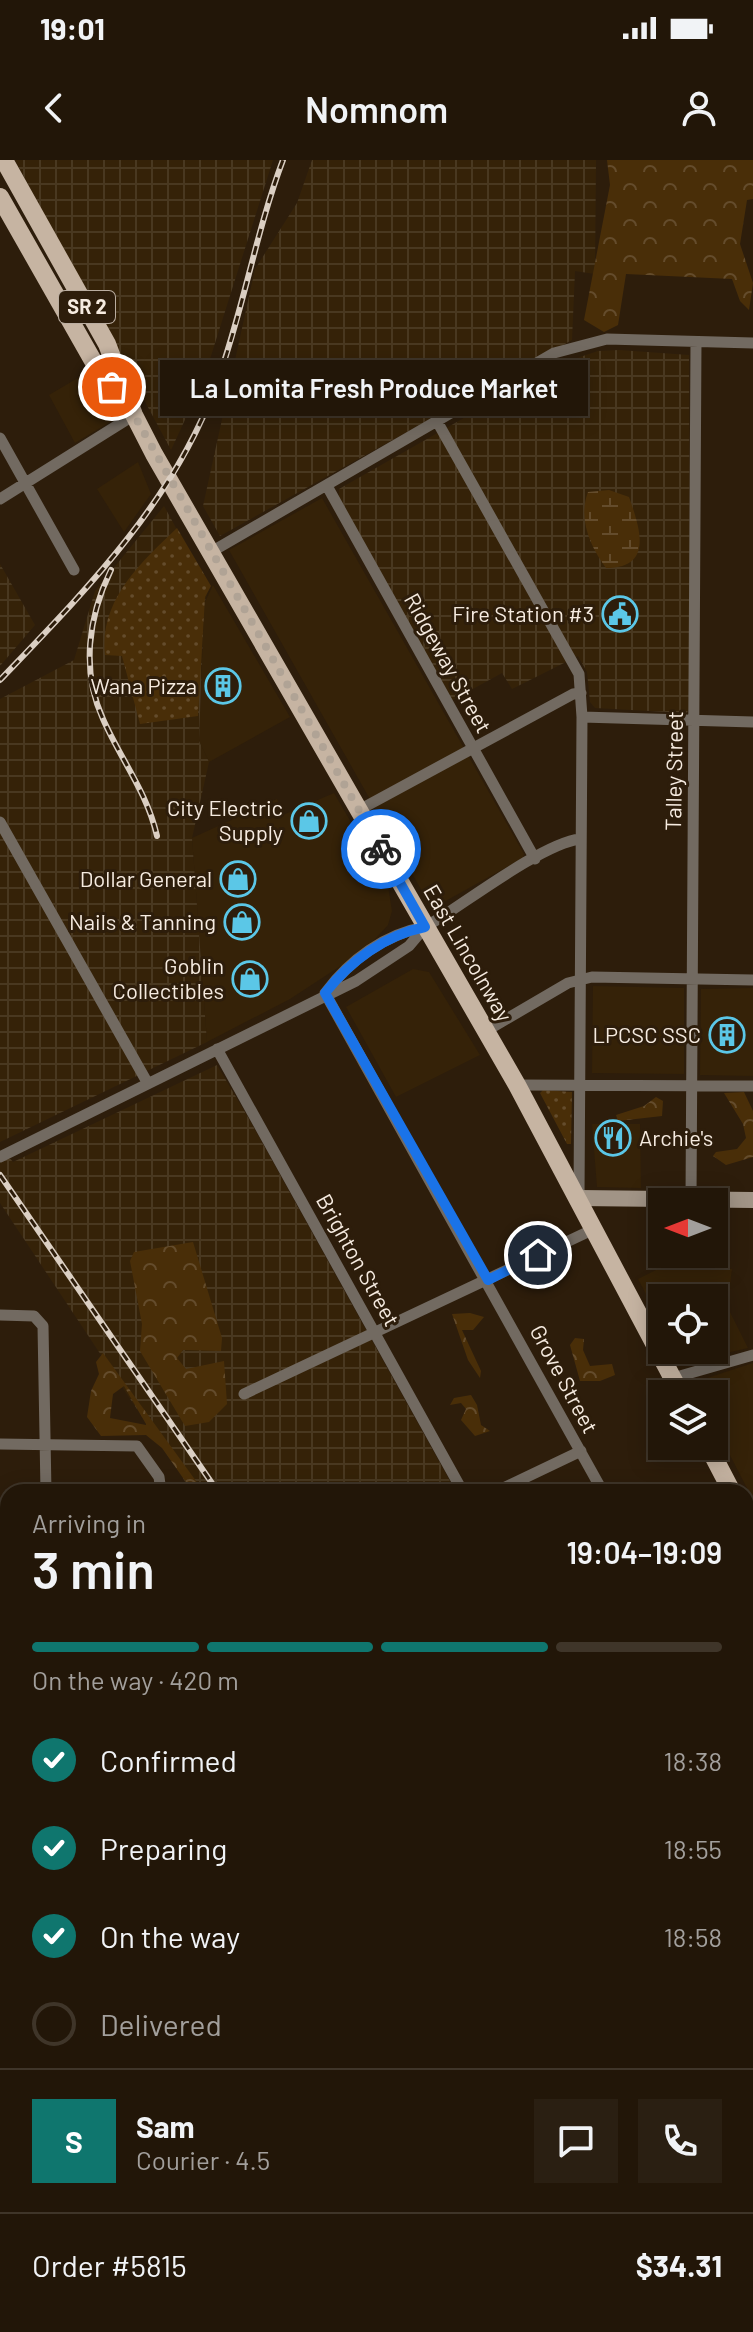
<!DOCTYPE html>
<meta charset="utf-8">
<style>
:root{--surface:#221608;--page:#2a1f12;--text:#f1f3f6;--muted:#a29f9c;--line:#3f3529;--accent:#0f766e}
body{margin:0;font-family:Barlow,sans-serif;background:var(--page);color:var(--text);height:100vh;display:flex;flex-direction:column;font-size:30px;white-space:nowrap}
*{box-sizing:border-box;margin:0}
p{font-size:26px;color:var(--muted)}
.icon{flex:none;width:44px;height:44px;fill:none;stroke:currentColor;stroke-width:2;stroke-linecap:round;stroke-linejoin:round}
.map{position:relative;flex:1;overflow:hidden}
.drawer{position:absolute;left:0px;top:1324px;width:754px;height:848px;display:flex;flex-direction:column;background:var(--surface);border-radius:24px 24px 0 0;box-shadow:0 4px 20px #0003,0 0 0 2px var(--line)}
.drawer>*{flex:none}
.needle{width:52px;rotate:270deg}
.tools{position:absolute;left:648px;top:1028px;display:grid;gap:16px}
.tools a{display:grid;place-items:center;width:80px;height:80px;border-radius:0px;background:var(--surface);box-shadow:0 4px 20px #0003,0 0 0 2px var(--line);font-size:40px}
.pin{position:absolute;display:grid;place-items:center;width:68px;height:68px;color:#fff;margin:-34px;border:4px solid #fff;border-radius:50%;box-shadow:0 2px 8px #0007}
.courier{position:absolute;display:grid;place-items:center;width:80px;height:80px;margin:-40px;border:6px solid #1a73e8;border-radius:50%;background:#fff;color:#222;box-shadow:0 2px 10px #0007}
.bubble{position:absolute;height:56px;border-radius:0px;background:var(--surface);box-shadow:0 4px 20px #0003,0 0 0 2px var(--line);font-size:26px;font-weight:600;line-height:56px;text-align:center}
.headline em{font-style:normal;font-weight:600}
.headline div{display:flex;flex-direction:column-reverse}
.headline{display:flex;align-items:center;justify-content:space-between;height:136px;padding:0 32px}
h1{font-size:52px;font-weight:600;line-height:60px}
.bar{display:grid;grid-template-columns:repeat(4,1fr);gap:12px 8px;align-content:center;height:96px;padding:0 32px}
.bar i{height:10px;border-radius:6px;background:var(--line)}
.bar .current{background:var(--accent)}
.bar p{grid-column:span 4}
.line{display:flex;align-items:center;gap:20px;padding:0 32px;border-top:2px solid var(--line)}
.line div{flex:1}
.round{display:grid;place-items:center;flex:none;width:84px;height:84px;border-radius:0px;background:var(--page)}
ol{padding:0 32px;list-style:none}
li{display:flex;align-items:center;gap:24px;height:88px}
li p{margin-inline-start:auto}
li .icon{padding:8px;border-radius:50%;background:var(--accent);color:#fff;stroke-width:4}
li:last-child{color:var(--muted)}
li i{width:44px;height:44px;border:4px solid var(--line);border-radius:50%}
.status{display:flex;justify-content:space-between;align-items:center;height:56px;padding:0 40px;background:var(--surface);direction:ltr}
.status svg{height:22px;fill:currentColor}
header{display:flex;justify-content:space-between;align-items:center;height:104px;padding:0 32px;background:var(--surface);font-size:36px;font-weight:600}
.map>svg:first-child{display:block}
.built{fill:#352208}
.industrial{fill:url(#industrial-grid)}
.grass{fill:url(#grass-dots)}
.forest{fill:url(#forest-crowns);fill-rule:evenodd}
.wetland{fill:url(#wetland-marsh)}
.water{fill:url(#water-waves);stroke:#a38662;stroke-width:2}
.lines{fill:none;stroke-linecap:round;stroke-linejoin:round}
.street{stroke:#726a61;stroke-width:11}
.secondary{stroke:#a19486;stroke-width:16}
.primary{stroke:#c6b4a2;stroke-width:18}
.rail-casing{stroke:#dbcfc3;stroke-width:6}
.rail{stroke:#2d1d0b;stroke-width:3;stroke-dasharray:9;stroke-linecap:butt}
.done{stroke:#b0a395;stroke-width:8;stroke-dasharray:0 14.4}
.route{stroke:#1a73e8;stroke-width:10}
.labels{text-anchor:middle;stroke-width:6;stroke-linejoin:round;paint-order:stroke}
.shield{fill:#2d1d0b;stroke:#baada0;stroke-width:2}
.shield-label{font-size:20px;font-weight:bold;fill:#f6ebe0}
.poi-label{font-size:22px;fill:#f6ebe0;stroke:#2d1d0b;text-anchor:end}
.street-label{font-size:22px;fill:#f6ebe0;stroke:#2d1d0b}
</style>
<div class="status"><b>19:01</b><svg viewBox="0 0 49 12"><path d="M0 12V9h3v3zM5 12V6h3v6zM10 12V3h3v9zM15 12V0h3v12zM26 1h20v11H26zM47 4h2v5h-2z"/></svg></div>
<header><svg class="icon" aria-label="back" viewBox="0 0 24 24"><path d="M15 5l-7 7 7 7"/></svg>Nomnom<svg class="icon" aria-label="person" viewBox="0 0 24 24"><circle cx="12" cy="8" r="4"/><path d="M4 21q1-7 8-7t8 7"/></svg></header>
<div class="map">
<svg width="753" height="2172" viewBox="0 0 753 2172">
<defs>
<pattern id="industrial-grid" width="8" height="8" patternUnits="userSpaceOnUse" patternTransform="scale(2)"><rect width="8" height="8" fill="#352208"/><path d="M0 4h8M4 0v8" fill="none" stroke="#493820"/></pattern>
<pattern id="grass-dots" width="8" height="8" patternUnits="userSpaceOnUse" patternTransform="scale(2)"><rect width="8" height="8" fill="#492e08"/><path d="M2 2h.1M6 6h.1" fill="none" stroke="#644c2c" stroke-width="1.8" stroke-linecap="round"/></pattern>
<pattern id="forest-crowns" width="20" height="18" patternUnits="userSpaceOnUse" patternTransform="scale(2)"><rect width="20" height="18" fill="#492e08"/><path d="M2 6a3 3 0 1 1 6 0M12 15a3 3 0 1 1 6 0" fill="none" stroke="#644c2c"/></pattern>
<pattern id="wetland-marsh" width="20" height="14" patternUnits="userSpaceOnUse" patternTransform="scale(2)"><rect width="20" height="14" fill="#492e08"/><path d="M1 5h8M5 5V1M11 12h8M15 12V8" fill="none" stroke="#644c2c"/></pattern>
<pattern id="water-waves" width="16" height="10" patternUnits="userSpaceOnUse" patternTransform="scale(2)"><rect width="16" height="10" fill="#7f5a2c"/><path d="M0 5q4-4 8 0t8 0" fill="none" stroke="#92724a"/></pattern>
</defs>
<rect width="100%" height="100%" fill="#2d1d0b"/>
<path class="built" d="M 88,212 L 115,259 L 75,283 L 49,235 Z
M 138,302 L 151,334 L 124,372 L 97,329 Z
M 322,338 L 524,694 L 523,698 L 442,743 L 427,740 L 229,390 Z
M 213,425 L 290,557 L 209,602 L 199,581 L 204,444 Z
M 334,633 L 388,726 L 392,751 L 388,765 L 365,790 L 290,839 L 207,882 L 192,678 L 277,639 L 283,655 Z
M 413,809 L 429,812 L 480,895 L 396,937 L 346,847 Z
M 593,826 L 684,828 L 684,914 L 592,913 Z
M 753,828 L 753,916 L 700,915 L 701,829 Z
M 592,964 L 640,964 L 641,1028 L 597,1027 Z
M 688,1094 L 699,1108 L 732,1109 L 727,1146 L 748,1188 L 683,1203 L 676,1190 L 714,1190 L 714,1138 L 662,1138 L 662,1164 L 638,1119 Z
M 753,1203 L 753,1340 L 714,1264 L 714,1234 L 698,1234 L 692,1223 Z
M 746,1778 L 753,1788 L 753,1869 L 746,1874 Z
M 0,1847 L 8,1848 L 8,1921 L 0,1922 Z"/>
<path class="industrial" d="M 15,0 L 273,0 L 203,221 L 171,290 Z
M 312,0 L 596,0 L 595,114 L 575,111 L 572,180 L 220,376 L 203,346 L 255,109 L 297,43 Z
M 619,190 L 689,195 L 690,549 L 686,553 L 595,548 L 590,542 L 587,512 L 578,496 L 512,529 L 502,513 L 451,541 L 339,344 L 339,329 L 559,204 L 598,191 Z
M 164,346 L 209,428 L 204,444 L 199,581 L 209,602 L 192,678 L 207,882 L 0,982 L 0,539 L 74,500 L 95,431 Z
M 0,404 L 35,465 L 0,506 Z
M 217,905 L 249,959 L 456,1332 L 192,1332 L 0,1043 L 0,1001 L 9,997 L 13,1002 Z
M 753,1972 L 753,2172 L 614,2172 L 625,2164 L 746,2164 L 746,1977 Z"/>
<path class="grass" d="M 177,368 L 211,426 L 205,437 L 198,556 L 140,564 L 122,496 L 105,495 C 99,441 140,403 177,368 Z
M 543,930 L 572,932 L 571,984 L 567,984 L 540,933 Z"/>
<path class="forest" d="M 607,0 L 753,0 L 753,39 L 747,40 L 740,84 L 753,123 L 749,150 L 740,141 L 732,119 L 626,114 L 618,165 L 604,172 L 584,160 L 610,25 Z
M 744,932 L 753,951 L 753,997 L 726,1005 L 713,996 L 716,992 L 737,989 L 746,978 L 743,964 L 724,933 Z
M 656,937 L 663,941 L 662,956 L 618,961 L 616,955 L 644,946 Z
M 193,1082 L 222,1178 L 221,1191 L 183,1190 L 177,1198 L 186,1209 L 224,1201 L 227,1244 L 209,1262 L 185,1266 L 140,1191 L 142,1164 L 130,1101 L 134,1092 Z
M 470,1153 L 484,1157 L 473,1170 L 462,1170 L 481,1211 L 480,1218 L 468,1200 L 452,1154 Z
M 575,1178 L 584,1179 L 583,1190 L 590,1206 L 612,1204 L 615,1215 L 600,1221 L 580,1221 L 570,1185 Z
M 103,1193 L 204,1332 L 193,1332 L 162,1288 L 146,1275 L 101,1276 L 87,1257 L 91,1231 L 99,1214 L 96,1202 ZM 124,1226 L 146,1264 L 146,1265 L 110,1258 L 113,1234 Z
M 471,1235 L 477,1245 L 481,1265 L 490,1271 L 475,1276 L 461,1260 L 466,1249 L 461,1243 L 450,1245 L 454,1238 Z"/>
<path class="wetland" d="M 609,330 L 629,337 C 639,366 655,408 606,408 C 590,386 578,359 588,332 Z"/>
<path class="water" d="M 8,2037 L 8,2164 L 512,2164 L 517,2172 L 0,2172 L 0,2040 Z"/>
<g class="lines">
<path class="street" d="M 438,263 L 579,514 L 582,557 L 579,1037
M 0,278 L 74,410
M 327,326 L 535,699
M 0,339 L 134,255
M 211,392 L 554,193 L 607,179 L 753,183
M 582,557 L 753,562
M 359,650 L 573,534 L 581,533
M 0,662 L 147,922
M 326,832 C 350,800 385,774 425,767
M 325,833 L 603,1332
M 486,871 L 568,823 L 592,817 L 753,820
M 217,889 L 463,1332
M 517,925 L 753,926
M 0,997 L 356,821 L 409,786 L 425,767 L 440,758 C 473,737 545,683 580,679
M 691,1040 L 696,182
M 0,1155 L 34,1156 L 43,1166 L 46,1332
M 673,1218 L 753,1195
M 244,1234 L 594,1069
M 0,1284 L 137,1286 L 159,1317 L 161,1332
M 495,1332 L 581,1291
M 746,1588 L 753,1583
M 0,1645 L 8,1645
M 746,1653 L 753,1663
M 746,1900 L 753,1910
M 0,2027 L 8,2023
M 527,2164 L 533,2172
M 604,2172 L 615,2164"/>
<path class="secondary" d="M 579,1038 L 753,1040
M 746,1749 L 753,1744
M 0,1832 L 8,1833"/>
<path class="primary" d="M 4,0 L 107,184 L 134,255 L 154,294 L 517,925 L 681,1234
M 0,37 L 96,206 L 123,240
M 708,1286 L 732,1332
M 746,1358 L 753,1372"/>
<defs>
<path id="rail" d="M 111,410 C 88,457 81,511 103,559 C 121,600 147,632 157,676
M 0,520 C 85,431 171,345 215,228 C 243,153 255,74 283,0
M 0,1015 L 218,1332
M 746,2094 L 753,2104
M 746,2113 L 753,2123"/>
</defs>
<use href="#rail" class="rail-casing"/>
<use href="#rail" class="rail"/>
</g>
<g class="lines">
<path class="done" d="M 112,227 L 134,255 L 381,689"/>
<path class="route" d="M 381,689 L 425,767 C 385,775 350,801 325,833 L 488,1120 L 538,1095"/>
</g>
<defs>
<symbol id="civic-ring" viewBox="-11 -11 22 22"><circle r="9.5" fill="#2d1d0b" stroke="#5bc7e7" stroke-width="1.5"/><path d="M-.6-6.5H3V-4.5H.6V-3L4-1V1h2V6H-6V1h2V-1L-.6-3ZM-1.2 2.5V6h2.4V2.5Z" fill="#5bc7e7"/></symbol>
<symbol id="building-ring" viewBox="-11 -11 22 22"><circle r="9.5" fill="#2d1d0b" stroke="#5bc7e7" stroke-width="1.5"/><path d="M-4-6H4V6H1V3H-1V6H-4ZM-2.5-4.3h1.7v1.8h-1.7ZM.8-4.3h1.7v1.8H.8ZM-2.5-1h1.7V.8h-1.7ZM.8-1h1.7V.8H.8Z" fill="#5bc7e7"/></symbol>
<symbol id="shop-ring" viewBox="-11 -11 22 22"><circle r="9.5" fill="#2d1d0b" stroke="#5bc7e7" stroke-width="1.5"/><path d="M-5-2.5h2.3a2.7 3.5 0 0 1 5.4 0H5L5.5 6h-11ZM-1.5-2.5h3a1.5 2.3 0 0 0-3 0Z" fill="#5bc7e7"/></symbol>
<symbol id="restaurant-ring" viewBox="-11 -11 22 22"><circle r="9.5" fill="#2d1d0b" stroke="#5bc7e7" stroke-width="1.5"/><path d="M-5-6h1v4h1v-4h1v4h1v-4h1v5L-1.5 .5V6h-2V.5L-5-1ZM5-6V6H3V1.5H1.5Q1.5-4 5-6Z" fill="#5bc7e7"/></symbol>
</defs>
<g fill-rule="evenodd">
<use href="#civic-ring" x="600" y="434" width="40" height="40"/>
<use href="#building-ring" x="203" y="506" width="40" height="40"/>
<use href="#shop-ring" x="289" y="641" width="40" height="40"/>
<use href="#shop-ring" x="218" y="699" width="40" height="40"/>
<use href="#shop-ring" x="222" y="742" width="40" height="40"/>
<use href="#shop-ring" x="230" y="799" width="40" height="40"/>
<use href="#building-ring" x="707" y="855" width="40" height="40"/>
<use href="#restaurant-ring" x="593" y="958" width="40" height="40"/>
</g>
<g class="labels">
<rect class="shield" x="59" y="131" width="56" height="32" rx="6"/>
<g class="shield-label">
<text x="87" y="154">SR 2</text>
</g>
<g class="poi-label">
<text x="594" y="462">Fire Station #3</text>
<text x="197" y="534">Wana Pizza</text>
<text x="283" y="656">City Electric<tspan x="283" dy="25">Supply</tspan></text>
<text x="212" y="727">Dollar General</text>
<text x="216" y="770">Nails &amp; Tanning</text>
<text x="224" y="814">Goblin<tspan x="224" dy="25">Collectibles</tspan></text>
<text x="701" y="883">LPCSC SSC</text>
<text x="639" y="986" text-anchor="start">Archie's</text>
</g>
<g class="street-label">
<text transform="translate(448 503) rotate(61)" y="8">Ridgeway Street</text>
<text transform="translate(674 611) rotate(-89)" y="8">Talley Street</text>
<text transform="translate(468 793) rotate(60)" y="8">East Lincolnway</text>
<text transform="translate(358 1100) rotate(61)" y="8">Brighton Street</text>
<text transform="translate(564 1219) rotate(62)" y="8">Grove Street</text>
</g>
</g>
</svg>
<div class="tools">
<a><svg class="needle" viewBox="-14 -14 28 28"><path d="M0-13l5 13h-10z" fill="#e53935"/><path d="M0 13l5-13h-10z" fill="#a29f9c"/></svg></a>
<a><svg class="icon" aria-label="locate" viewBox="0 0 24 24"><circle cx="12" cy="12" r="6"/><path d="M12 2v4M12 18v4M2 12h4M18 12h4"/></svg></a>
<a><svg class="icon" aria-label="layers" viewBox="0 0 24 24"><path d="M12 4l9 5-9 5-9-5zM3 14l9 5 9-5"/></svg></a>
</div>
<div class="pin" style="left:112px;top:227px;background:#ea580c"><svg class="icon" aria-label="bag" viewBox="0 0 24 24"><path d="M5 8h14l-1 12H6zM9 8a3 3 0 0 1 6 0"/></svg></div>
<div class="pin" style="left:538px;top:1095px;background:#1f2937"><svg class="icon" aria-label="home" viewBox="0 0 24 24"><path d="M3 11l9-7 9 7M6 9v11h12V9"/></svg></div>
<div class="courier" style="left:381px;top:689px"><svg class="icon" aria-label="bike" viewBox="0 0 24 24"><circle cx="6" cy="16" r="4"/><circle cx="18" cy="16" r="4"/><path d="M6 16l4-8h5l3 8M10 8l3 8H6M13 5h3"/></svg></div>
<div class="bubble" style="left:160px;top:200px;width:428px">La Lomita Fresh Produce Market</div>
<section class="drawer">
<div class="headline"><div><h1>3 min</h1><p>Arriving in</p></div><em>19:04–19:09</em></div>
<div class="bar"><i class="current"></i><i class="current"></i><i class="current"></i><i></i><p>On the way · 420 m</p></div>
<ol>
<li><svg class="icon" aria-label="check" viewBox="0 0 24 24"><path d="M5 12l5 5 9-10"/></svg>Confirmed<p>18:38</p></li>
<li><svg class="icon" aria-label="check" viewBox="0 0 24 24"><path d="M5 12l5 5 9-10"/></svg>Preparing<p>18:55</p></li>
<li><svg class="icon" aria-label="check" viewBox="0 0 24 24"><path d="M5 12l5 5 9-10"/></svg>On the way<p>18:58</p></li>
<li><i></i>Delivered</li>
</ol>
<div class="line" style="height:144px"><b class="round" style="background:var(--accent);color:#fff">S</b><div><b>Sam</b><p>Courier · 4.5</p></div><a class="round"><svg class="icon" aria-label="chat" viewBox="0 0 24 24"><path d="M4 5h16v11H9l-5 4z"/></svg></a><a class="round"><svg class="icon" aria-label="phone" viewBox="0 0 24 24"><path d="M5 4h4l2 5-3 2q2 4 5 5l2-3 5 2v4C11 20 4 13 5 4z"/></svg></a></div>
<div class="line" style="height:104px"><div>Order #5815</div><b>$34.31</b></div>
</section>
</div>
